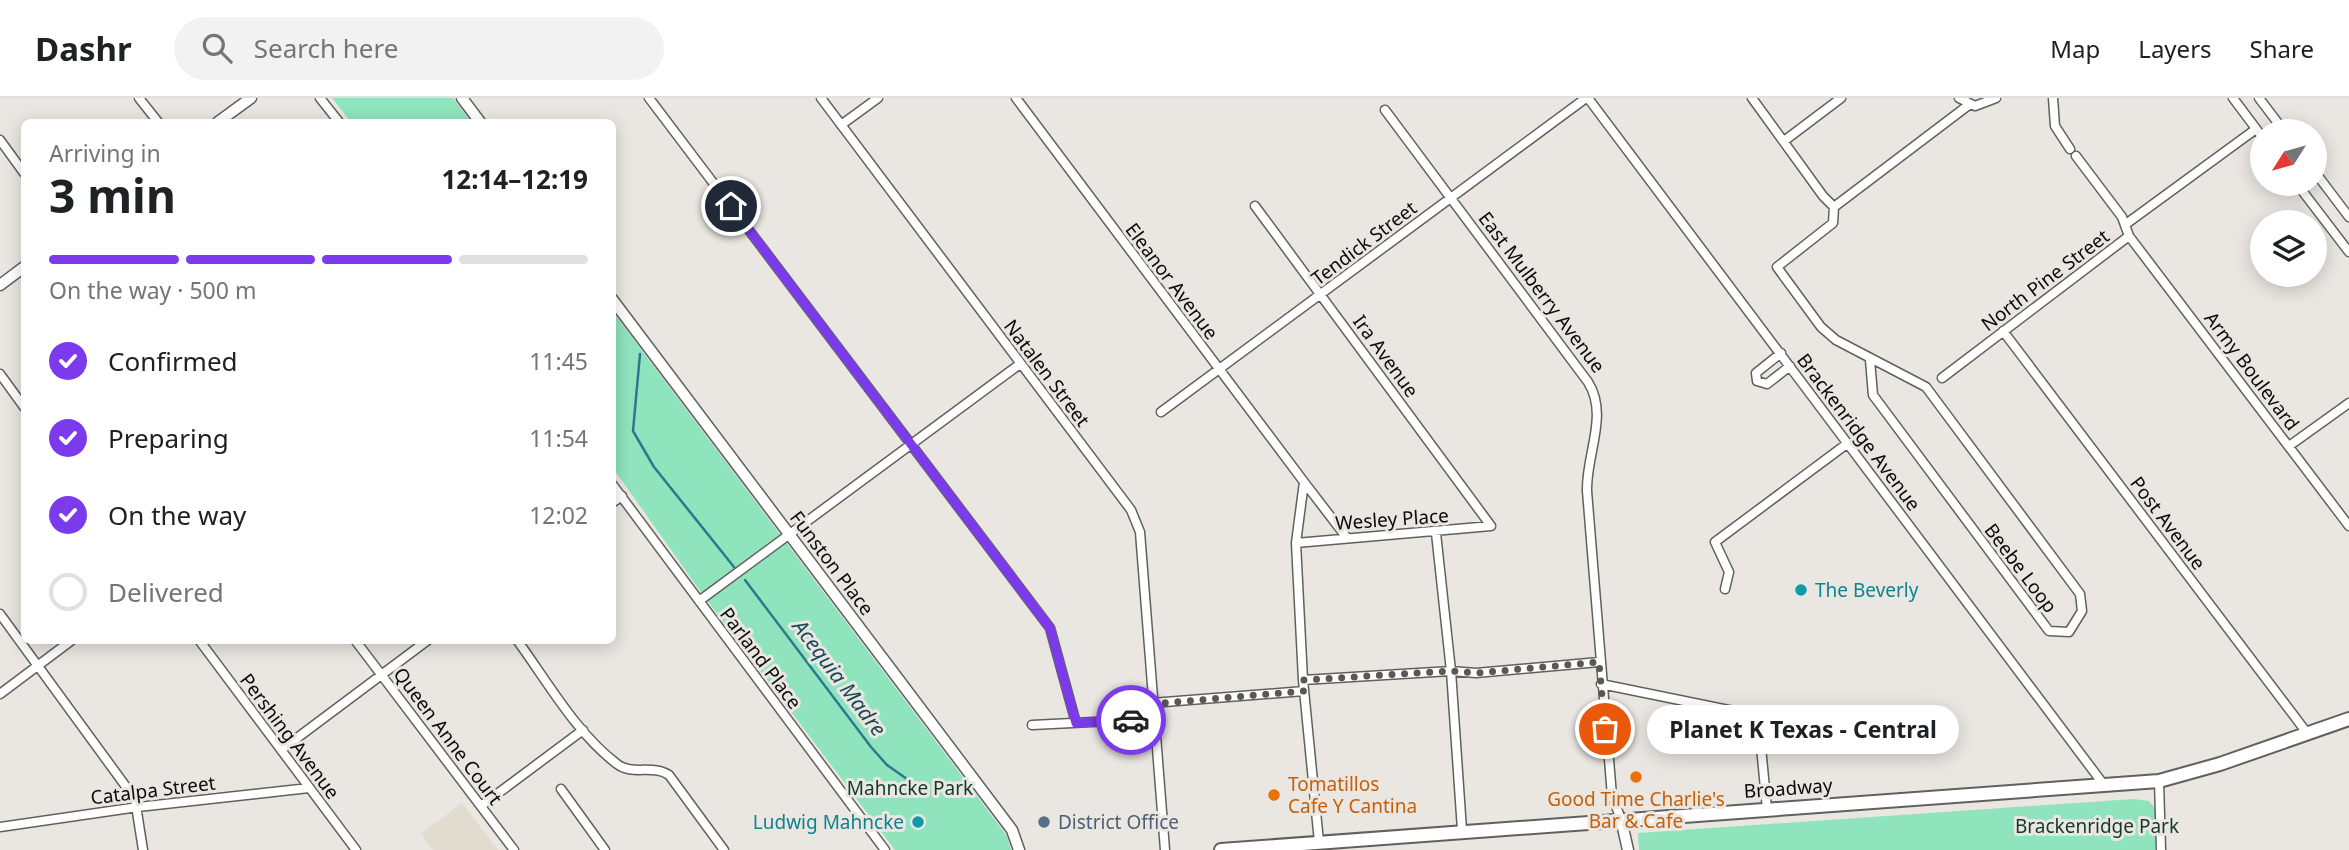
<!DOCTYPE html>
<meta charset="utf-8">
<style>
:root{--surface:#fff;--page:#f2f2f2;--text:#202124;--muted:#757577;--line:#e0e0e0;--accent:#7c3aed}
body{margin:0;font-family:"Noto Sans",sans-serif;background:var(--page);color:var(--text);height:100vh;display:flex;flex-direction:column;font-size:26px;white-space:nowrap}
*{box-sizing:border-box;margin:0}
p{font-size:23px;color:var(--muted)}
.icon{flex:none;width:38px;height:38px;fill:none;stroke:currentColor;stroke-width:2;stroke-linecap:round;stroke-linejoin:round}
.map{position:relative;flex:1;overflow:hidden}
.sheet{position:absolute;left:21px;top:21px;width:595px;height:525px;display:flex;flex-direction:column;background:var(--surface);border-radius:10px;box-shadow:0 4px 18px #0003}
.sheet>*{flex:none}
.needle{width:46px;rotate:233deg}
.fabs{position:absolute;left:2250px;top:21px;display:grid;gap:14px}
.fabs a{display:grid;place-items:center;width:77px;height:77px;border-radius:50%;background:var(--surface);box-shadow:0 4px 18px #0003;font-size:35px}
.pin{position:absolute;display:grid;place-items:center;width:60px;height:60px;color:#fff;margin:-30px;border:4px solid #fff;border-radius:50%;box-shadow:0 2px 7px #0007}
.courier{position:absolute;display:grid;place-items:center;width:70px;height:70px;margin:-35px;border:5px solid #7c3aed;border-radius:50%;background:#fff;color:#222;box-shadow:0 2px 9px #0007}
.bubble{position:absolute;height:49px;border-radius:24px;background:var(--surface);box-shadow:0 4px 18px #0003;font-size:23px;font-weight:700;line-height:49px;text-align:center}
.summary em{font-style:normal;font-weight:700}
.summary div{display:flex;flex-direction:column-reverse}
.summary{display:flex;align-items:center;justify-content:space-between;height:119px;padding:0 28px}
h1{font-size:46px;font-weight:700;line-height:52px}
.bar{display:grid;grid-template-columns:repeat(4,1fr);gap:10px 7px;align-content:center;height:84px;padding:0 28px}
.bar i{height:9px;border-radius:5px;background:var(--line)}
.bar .on{background:var(--accent)}
.bar p{grid-column:span 4}
ol{padding:0 28px;list-style:none}
li{display:flex;align-items:center;gap:21px;height:77px}
li p{margin-inline-start:auto}
li .icon{padding:7px;border-radius:50%;background:var(--accent);color:#fff;stroke-width:4}
li:last-child{color:var(--muted)}
li i{width:38px;height:38px;border:4px solid var(--line);border-radius:50%}
header{display:flex;align-items:center;gap:42px;box-sizing:border-box;height:98px;padding:0 35px;background:var(--surface);border-bottom:2px solid var(--line)}
header strong{font-size:33px}
nav{display:flex;gap:38px;margin-inline-start:auto;font-size:24px}
.search{width:490px;height:63px;background:var(--page);display:flex;align-items:center;gap:18px;box-sizing:border-box;padding:0 24px;border-radius:38px;color:var(--muted);font-size:26px}
.map>svg:first-child{display:block}
.built{fill:#e2dcd0}
.green{fill:#8fe4be}
.lines{fill:none;stroke-linecap:round;stroke-linejoin:round}
.stream{stroke:#2c788e;stroke-width:2.5}
.minor-casing{stroke:#62605c;stroke-width:11}
.tertiary-casing{stroke:#62605c;stroke-width:13}
.primary-casing{stroke:#62605c;stroke-width:16}
.minor{stroke:#fff;stroke-width:8}
.tertiary{stroke:#fff;stroke-width:10}
.primary{stroke:#fff;stroke-width:12}
.done{stroke:#5a5856;stroke-width:7;stroke-dasharray:0 12.6}
.route{stroke:#7c3aed;stroke-width:9}
.culture-dot{fill:#0f9aa8;stroke:#eae7e2;stroke-width:2.5}
.food-dot{fill:#e8710a;stroke:#eae7e2;stroke-width:2.5}
.service-dot{fill:#5c6f8a;stroke:#eae7e2;stroke-width:2.5}
.labels{text-anchor:middle;stroke-width:6;stroke-linejoin:round;paint-order:stroke}
.street-label{font-size:19px;fill:#0c0b0a;stroke:#eae7e2}
.culture-label{font-size:19px;fill:#0d838f;stroke:#eae7e2;text-anchor:start}
.food-label{font-size:19px;fill:#c56008;stroke:#eae7e2;text-anchor:start}
.park-label{font-size:19px;fill:#113a2a;stroke:#eae7e2}
.service-label{font-size:19px;fill:#4e5e75;stroke:#eae7e2;text-anchor:start}
.water-label{font-size:21px;font-style:italic;fill:#1b4957;stroke:#eae7e2}
</style>
<header>
<strong>Dashr</strong>
<div class="search"><svg class="icon" aria-label="search" viewBox="0 0 24 24"><circle cx="10" cy="10" r="6"/><path d="M15 15l6 6"/></svg>Search here</div>
<nav><a>Map</a><a>Layers</a><a>Share</a></nav>
</header>
<div class="map">
<svg width="2349" height="752" viewBox="0 0 2349 752">
<rect width="100%" height="100%" fill="#eae7e2"/>
<path class="built" d="M 462,705 L 498,752 L 433,752 L 421,736 Z"/>
<path class="green" d="M 332,0 L 453,0 L 471,24 L 351,24 Z
M 613,214 L 1007,738 L 1011,752 L 895,752 L 698,490 L 613,370 Z
M 2133,701 L 2149,703 L 2156,711 L 2155,752 L 1639,752 L 1638,735 Z"/>
<g class="lines">
<path class="stream" d="M 640,256 L 633,333 L 654,369 L 734,469
M 745,482 L 871,649 L 887,667 L 917,688"/>
<defs>
<path id="minor" d="M 139,0 L 158,24
M 320,0 L 339,24
M 649,0 L 1050,530 L 1076,625
M 821,0 L 1131,412 L 1140,434 L 1165,752
M 1016,0 L 1304,384 L 1296,445 L 1303,582 L 1319,744
M 1588,0 L 2104,687
M 1752,0 L 1823,98 L 1834,109
M 1959,0 L 1975,8 L 1996,0
M 2053,0 L 2055,28 L 2070,51
M 2233,0 L 2263,40
M 2259,0 L 2284,33
M 1385,12 L 1588,284 C 1609,317 1586,356 1587,393 L 1612,698 L 1621,721
M 841,27 L 878,0
M 0,42 L 24,75
M 1784,43 L 1841,0
M 2076,58 L 2122,119 L 2129,138 L 2349,428
M 2315,74 L 2349,119
M 2297,86 L 2349,154
M 1255,108 L 1491,428 L 1296,445
M 1834,109 L 1833,125 L 1777,169 L 1821,229 L 1836,242 L 1926,289 L 2080,496 L 2082,513 L 2069,534 L 2049,533 L 1873,297 L 1870,262
M 1834,109 L 1970,6
M 2126,126 L 2256,31
M 2003,233 L 2307,635
M 1781,255 L 1756,275 L 1757,283 L 1767,286 L 1790,268
M 0,276 L 24,309
M 1942,280 L 2129,138
M 1161,314 L 1586,0
M 2289,348 L 2349,305
M 1304,384 L 1347,440
M 612,386 L 885,752
M 612,405 L 622,398
M 1436,435 L 1451,573 L 1462,732
M 1725,491 L 1729,474 L 1715,444 L 1848,345
M 699,503 L 1020,266
M 0,516 L 135,701 L 143,752
M 199,542 L 356,752
M 355,542 L 514,752
M 517,542 C 547,583 576,635 617,666 C 632,678 653,666 669,677 L 724,752
M 1303,582 L 1451,573 L 1476,575 L 1599,564
M 1601,586 L 1758,618 L 1767,711
M 0,596 L 72,542
M 1152,605 L 1304,593
M 1032,627 L 1153,621
M 281,652 L 428,542
M 2159,683 L 2161,752
M 561,691 L 605,752
M 481,708 L 583,632
M 0,729 L 138,709 L 309,690"/>
<path id="tertiary" d="M 462,0 L 480,24
M 218,24 L 251,0
M 0,187 L 24,169
M 612,201 L 1012,732 L 1019,752
M 1621,721 L 1628,752"/>
<path id="primary" d="M 1221,752 L 2159,683 L 2220,666 L 2349,621"/>
</defs>
<use href="#minor" class="minor-casing"/>
<use href="#tertiary" class="tertiary-casing"/>
<use href="#primary" class="primary-casing"/>
<use href="#minor" class="minor"/>
<use href="#tertiary" class="tertiary"/>
<use href="#primary" class="primary"/>
</g>
<g class="lines">
<path class="done" d="M 1131,622 L 1153,621 L 1152,606 L 1304,593 L 1303,582 L 1451,573 L 1476,575 L 1599,564 L 1605,631"/>
<path class="route" d="M 731,108 L 1050,530 L 1076,625 L 1131,622"/>
</g>
<g class="culture-dot">
<circle cx="1801" cy="492" r="7"/>
<circle cx="918" cy="724" r="7"/>
</g>
<g class="food-dot">
<circle cx="1636" cy="679" r="7"/>
<circle cx="1274" cy="697" r="7"/>
</g>
<circle class="service-dot" cx="1044" cy="724" r="7"/>
<g class="labels">
<g class="street-label">
<text transform="translate(1364 145) rotate(-37)" y="7">Tendick Street</text>
<text transform="translate(2045 182) rotate(-37)" y="7">North Pine Street</text>
<text transform="translate(1172 183) rotate(53)" y="7">Eleanor Avenue</text>
<text transform="translate(1542 194) rotate(53)" y="7">East Mulberry Avenue</text>
<text transform="translate(1386 258) rotate(54)" y="7">Ira Avenue</text>
<text transform="translate(2252 273) rotate(53)" y="7">Army Boulevard</text>
<text transform="translate(1047 275) rotate(53)" y="7">Natalen Street</text>
<text transform="translate(1859 334) rotate(53)" y="7">Brackenridge Avenue</text>
<text transform="translate(1392 421) rotate(-4)" y="7">Wesley Place</text>
<text transform="translate(2168 425) rotate(53)" y="7">Post Avenue</text>
<text transform="translate(832 465) rotate(53)" y="7">Funston Place</text>
<text transform="translate(2021 470) rotate(53)" y="7">Beebe Loop</text>
<text transform="translate(761 560) rotate(53)" y="7">Parland Place</text>
<text transform="translate(290 638) rotate(53)" y="7">Pershing Avenue</text>
<text transform="translate(448 638) rotate(53)" y="7">Queen Anne Court</text>
<text transform="translate(1788 690) rotate(-4)" y="7">Broadway</text>
<text transform="translate(153 692) rotate(-7)" y="7">Catalpa Street</text>
</g>
<g class="culture-label">
<text x="1815" y="499">The Beverly</text>
<text x="904" y="731" text-anchor="end">Ludwig Mahncke</text>
</g>
<g class="food-label">
<text x="1288" y="693">Tomatillos<tspan x="1288" dy="22">Cafe Y Cantina</tspan></text>
<text x="1636" y="708" text-anchor="middle">Good Time Charlie's<tspan x="1636" dy="22">Bar &amp; Cafe</tspan></text>
</g>
<g class="park-label">
<text x="910" y="697">Mahncke Park</text>
<text x="2097" y="735">Brackenridge Park</text>
</g>
<g class="service-label">
<text x="1058" y="731">District Office</text>
</g>
<g class="water-label">
<text transform="translate(839 580) rotate(53)" y="7">Acequia Madre</text>
</g>
</g>
</svg>
<div class="fabs">
<a><svg class="needle" viewBox="-14 -14 28 28"><path d="M0-13l5 13h-10z" fill="#e53935"/><path d="M0 13l5-13h-10z" fill="#757577"/></svg></a>
<a><svg class="icon" aria-label="layers" viewBox="0 0 24 24"><path d="M12 4l9 5-9 5-9-5zM3 14l9 5 9-5"/></svg></a>
</div>
<div class="pin" style="left:1605px;top:631px;background:#ea580c"><svg class="icon" aria-label="bag" viewBox="0 0 24 24"><path d="M5 8h14l-1 12H6zM9 8a3 3 0 0 1 6 0"/></svg></div>
<div class="pin" style="left:731px;top:108px;background:#1f2937"><svg class="icon" aria-label="home" viewBox="0 0 24 24"><path d="M3 11l9-7 9 7M6 9v11h12V9"/></svg></div>
<div class="courier" style="left:1131px;top:622px"><svg class="icon" aria-label="car" viewBox="0 0 24 24"><path d="M5 17H2v-5l4-1 3-4h7l3 4 3 1v5h-3M9 17h6M6 11h13"/><circle cx="7" cy="17" r="2"/><circle cx="17" cy="17" r="2"/></svg></div>
<div class="bubble" style="left:1647px;top:607px;width:312px">Planet K Texas - Central</div>
<section class="sheet">
<div class="summary"><div><h1>3 min</h1><p>Arriving in</p></div><em>12:14–12:19</em></div>
<div class="bar"><i class="on"></i><i class="on"></i><i class="on"></i><i></i><p>On the way · 500 m</p></div>
<ol>
<li><svg class="icon" aria-label="check" viewBox="0 0 24 24"><path d="M5 12l5 5 9-10"/></svg>Confirmed<p>11:45</p></li>
<li><svg class="icon" aria-label="check" viewBox="0 0 24 24"><path d="M5 12l5 5 9-10"/></svg>Preparing<p>11:54</p></li>
<li><svg class="icon" aria-label="check" viewBox="0 0 24 24"><path d="M5 12l5 5 9-10"/></svg>On the way<p>12:02</p></li>
<li><i></i>Delivered</li>
</ol>
</section>
</div>
